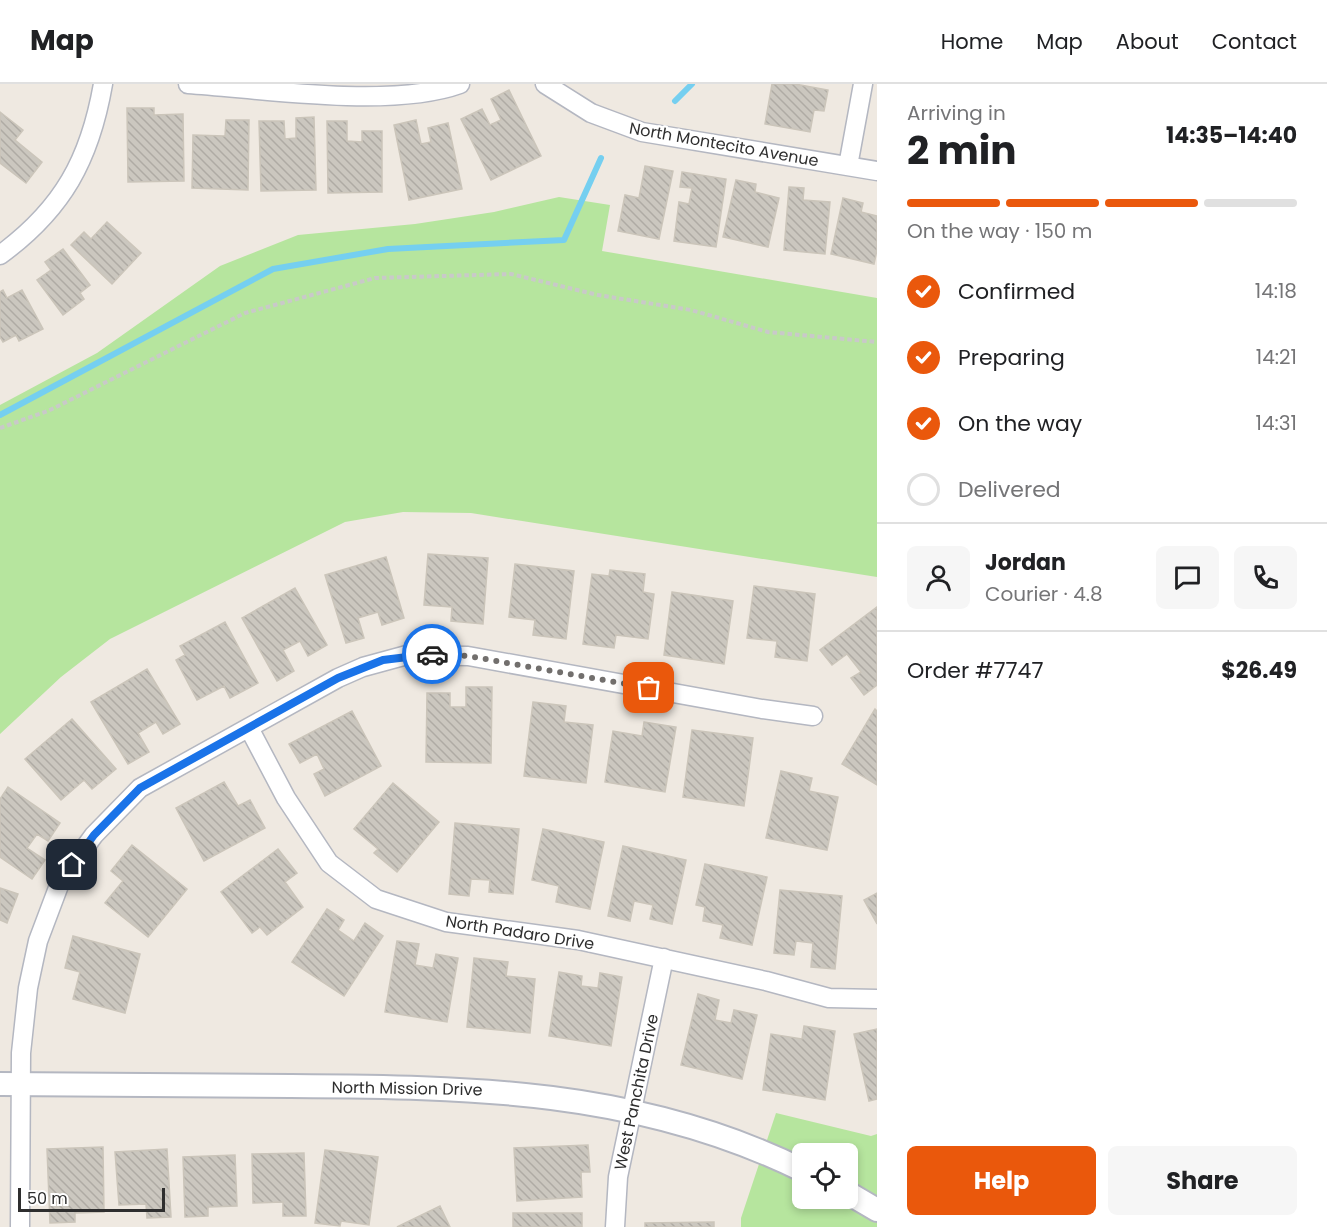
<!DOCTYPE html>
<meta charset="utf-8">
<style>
:root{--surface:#fff;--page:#f6f6f6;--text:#202124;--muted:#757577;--line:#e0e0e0;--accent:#ea580c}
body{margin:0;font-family:Poppins,sans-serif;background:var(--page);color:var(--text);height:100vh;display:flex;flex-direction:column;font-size:22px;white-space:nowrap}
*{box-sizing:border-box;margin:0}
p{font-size:20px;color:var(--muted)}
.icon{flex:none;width:33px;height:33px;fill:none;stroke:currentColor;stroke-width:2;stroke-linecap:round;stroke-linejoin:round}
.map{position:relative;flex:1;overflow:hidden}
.sheet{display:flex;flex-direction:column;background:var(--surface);width:450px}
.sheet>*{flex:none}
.controls{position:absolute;left:792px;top:1059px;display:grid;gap:12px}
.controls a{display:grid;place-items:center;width:66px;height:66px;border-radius:9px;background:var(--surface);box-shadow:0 3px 9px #0003;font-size:30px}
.scale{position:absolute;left:18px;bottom:15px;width:147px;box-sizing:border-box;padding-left:6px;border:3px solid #2e2e2e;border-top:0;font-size:16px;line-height:21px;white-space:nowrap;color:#2e2e2e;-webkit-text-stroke:4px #fff;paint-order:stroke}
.pin{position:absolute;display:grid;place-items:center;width:51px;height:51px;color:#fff;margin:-26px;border-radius:12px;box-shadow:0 3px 9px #0006}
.courier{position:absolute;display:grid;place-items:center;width:60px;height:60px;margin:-30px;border:4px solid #1a73e8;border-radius:50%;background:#fff;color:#222;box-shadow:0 2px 8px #0007}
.headline em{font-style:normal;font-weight:700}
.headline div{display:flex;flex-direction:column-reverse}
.headline{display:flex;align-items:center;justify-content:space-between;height:102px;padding:0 30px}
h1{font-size:39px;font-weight:700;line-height:45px}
.bar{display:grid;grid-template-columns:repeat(4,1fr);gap:9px 6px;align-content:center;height:72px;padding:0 30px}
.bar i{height:8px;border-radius:4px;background:var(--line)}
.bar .on{background:var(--accent)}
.bar p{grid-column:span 4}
.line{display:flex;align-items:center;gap:15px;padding:0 30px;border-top:2px solid var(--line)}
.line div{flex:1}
.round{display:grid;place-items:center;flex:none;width:63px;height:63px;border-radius:9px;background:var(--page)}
ol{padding:0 30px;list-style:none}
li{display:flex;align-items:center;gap:18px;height:66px}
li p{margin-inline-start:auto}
li .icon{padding:6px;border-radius:50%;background:var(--accent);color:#fff;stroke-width:4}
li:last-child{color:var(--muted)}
li i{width:33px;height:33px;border:3px solid var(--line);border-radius:50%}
.primary-button{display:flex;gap:12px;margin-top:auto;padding:12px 30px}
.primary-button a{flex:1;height:69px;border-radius:9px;background:var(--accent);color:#fff;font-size:24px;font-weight:700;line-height:69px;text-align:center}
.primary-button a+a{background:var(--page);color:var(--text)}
header{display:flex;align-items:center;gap:36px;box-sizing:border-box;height:84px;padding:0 30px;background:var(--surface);border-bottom:2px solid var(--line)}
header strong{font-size:28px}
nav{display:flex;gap:33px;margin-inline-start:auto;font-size:21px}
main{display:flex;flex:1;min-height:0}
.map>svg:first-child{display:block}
.grass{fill:#b6e59e;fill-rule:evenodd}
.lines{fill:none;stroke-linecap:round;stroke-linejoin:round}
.stream{stroke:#75cff0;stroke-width:6}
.building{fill:url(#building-back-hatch);stroke:#cbc5ba;stroke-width:1.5}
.minor-casing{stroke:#b4b7c1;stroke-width:21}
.tertiary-casing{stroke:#b4b7c1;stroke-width:26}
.path{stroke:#c9c9c9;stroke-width:4;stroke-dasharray:4.5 3;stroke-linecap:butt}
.minor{stroke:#fff;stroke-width:18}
.tertiary{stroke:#fff;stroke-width:22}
.done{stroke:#726f6d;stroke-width:6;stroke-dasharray:0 10.8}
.route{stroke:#1a73e8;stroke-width:8}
.labels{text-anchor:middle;stroke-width:4.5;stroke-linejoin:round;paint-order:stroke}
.street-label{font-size:16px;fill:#2e2e2e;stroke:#fff}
</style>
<header>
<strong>Map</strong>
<nav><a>Home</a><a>Map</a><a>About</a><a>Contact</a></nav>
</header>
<main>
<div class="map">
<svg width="877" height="1143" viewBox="0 0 877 1143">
<defs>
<pattern id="building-back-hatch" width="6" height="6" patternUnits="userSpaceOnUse" patternTransform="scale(1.5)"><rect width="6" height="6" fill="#cbc7bf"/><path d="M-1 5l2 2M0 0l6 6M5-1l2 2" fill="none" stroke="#afaba4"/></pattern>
</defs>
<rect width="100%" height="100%" fill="#efe9e1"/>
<path class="grass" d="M 559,113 L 610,121 L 602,167 L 877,214 L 877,493 L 471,429 L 403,428 L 345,438 L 110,555 L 61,593 L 0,650 L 0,321 L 97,269 L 220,182 L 298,151 L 415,140 L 494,128 Z
M 776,1029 L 871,1052 L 877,1050 L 877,1143 L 741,1143 L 741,1134 ZM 802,1070 L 848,1070 L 848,1114 L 802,1114 Z"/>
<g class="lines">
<path class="stream" d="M 675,17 L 692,0
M 0,331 L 273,185 L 388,165 L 564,156 L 601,74"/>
</g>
<path class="building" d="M 772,0 L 795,0 L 828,6 L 824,27 L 814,26 L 810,48 L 765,40 Z
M 509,6 L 541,72 L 491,96 L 461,35 L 482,25 L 490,41 L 501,36 L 491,15 Z
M 127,24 L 154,24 L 154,31 L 183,30 L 184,97 L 128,98 Z
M 0,28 L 23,46 L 15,56 L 42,78 L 26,99 L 0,79 Z
M 314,33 L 316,106 L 261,107 L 259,37 L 284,37 L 285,55 L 296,54 L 296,34 Z
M 226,36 L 249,36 L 248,106 L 192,104 L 193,51 L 225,52 Z
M 416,36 L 421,60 L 431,58 L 428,44 L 448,39 L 462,105 L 409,116 L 394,41 Z
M 327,37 L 347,37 L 347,57 L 362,58 L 362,47 L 382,47 L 382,108 L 328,109 Z
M 645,82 L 673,87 L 659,155 L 618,147 L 625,111 L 639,114 Z
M 682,88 L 726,95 L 716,163 L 674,157 L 679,118 L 689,120 L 692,104 L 680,103 Z
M 736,96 L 756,100 L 755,108 L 779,114 L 768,163 L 723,153 Z
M 789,103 L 804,104 L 803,116 L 830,118 L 825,170 L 784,166 Z
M 843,114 L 863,119 L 861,128 L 877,132 L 877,166 L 874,180 L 831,170 Z
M 107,138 L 141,169 L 112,200 L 71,161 L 84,148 L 91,155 Z
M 63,165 L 90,201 L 80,209 L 84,215 L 63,231 L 37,196 L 51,186 L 45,178 Z
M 3,206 L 7,214 L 22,206 L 43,245 L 19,257 L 16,251 L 3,258 L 0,253 L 0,208 Z
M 428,470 L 488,474 L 483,540 L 451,537 L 452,523 L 424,521 Z
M 386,473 L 404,534 L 382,541 L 378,528 L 358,534 L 364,554 L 346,559 L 325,491 Z
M 515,480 L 574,487 L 566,555 L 533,551 L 535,536 L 509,533 Z
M 610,486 L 645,490 L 643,508 L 654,510 L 648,555 L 616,551 L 614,564 L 583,560 L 592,490 L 609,492 Z
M 754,502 L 815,510 L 807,577 L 775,573 L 777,557 L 747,554 Z
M 295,504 L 327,561 L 308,572 L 300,557 L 283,566 L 294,587 L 277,597 L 242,534 Z
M 672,508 L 733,517 L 724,580 L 664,571 Z
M 877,523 L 877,601 L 864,611 L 851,594 L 861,588 L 847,570 L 832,581 L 820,566 Z
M 225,538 L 258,599 L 230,614 L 224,602 L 197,616 L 176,576 L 185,571 L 180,562 Z
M 147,585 L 180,640 L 163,650 L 156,638 L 138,649 L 149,668 L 128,680 L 91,618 Z
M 466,603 L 492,603 L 491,679 L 426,678 L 427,609 L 450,609 L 450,623 L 466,623 Z
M 533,618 L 566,622 L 564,638 L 593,641 L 586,699 L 524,692 Z
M 875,625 L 877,627 L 877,701 L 842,680 Z
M 352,627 L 381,682 L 325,712 L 314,690 L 324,685 L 317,670 L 300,679 L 289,660 Z
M 72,635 L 116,685 L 92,705 L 84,696 L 61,716 L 25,675 Z
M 644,638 L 676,643 L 665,708 L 605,698 L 613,647 L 642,652 Z
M 692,646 L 753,654 L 744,722 L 683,713 Z
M 781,687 L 812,694 L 809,707 L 838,713 L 827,766 L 766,754 Z
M 224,698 L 238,722 L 250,716 L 265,744 L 204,777 L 176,724 Z
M 393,699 L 439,738 L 397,788 L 374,769 L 378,765 L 354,745 Z
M 8,703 L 60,739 L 48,757 L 37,750 L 27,764 L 45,776 L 32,795 L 0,773 L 0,715 Z
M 455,739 L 519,745 L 513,810 L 489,808 L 490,796 L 471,795 L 469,812 L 449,810 Z
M 543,745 L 604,758 L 590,825 L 556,818 L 559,802 L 532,796 Z
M 132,761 L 187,805 L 148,853 L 105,819 L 123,797 L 111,787 Z
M 623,762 L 686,776 L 672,840 L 650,835 L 653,821 L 634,817 L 630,837 L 608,832 Z
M 278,765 L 297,789 L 285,798 L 303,823 L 267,851 L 260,843 L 252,849 L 221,808 Z
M 705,780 L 767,793 L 752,861 L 720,854 L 723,841 L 703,837 L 705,823 L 696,821 Z
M 0,804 L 18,810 L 7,839 L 0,836 Z
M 780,806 L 842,812 L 835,885 L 811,883 L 813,859 L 796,857 L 794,871 L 774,869 Z
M 877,809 L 877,840 L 864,816 Z
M 327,825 L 344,836 L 338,846 L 354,857 L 365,839 L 383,852 L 344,912 L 292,878 Z
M 73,852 L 140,870 L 125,929 L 73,915 L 80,888 L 65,884 Z
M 397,857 L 419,860 L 415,881 L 433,884 L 436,870 L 458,874 L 447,938 L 385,928 Z
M 474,874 L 508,878 L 506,892 L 535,895 L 530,949 L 467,943 Z
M 559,888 L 582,892 L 581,902 L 598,904 L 600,889 L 622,893 L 611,962 L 549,952 Z
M 698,910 L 719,916 L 715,936 L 731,939 L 734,926 L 757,931 L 742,995 L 681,981 Z
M 804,942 L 835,947 L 825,1016 L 763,1006 L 771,950 L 802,955 Z
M 877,945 L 877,1015 L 869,1017 L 854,950 Z
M 588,1061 L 590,1088 L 581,1088 L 582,1113 L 517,1117 L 514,1064 Z
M 103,1063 L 104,1128 L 75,1129 L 75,1138 L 50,1139 L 47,1065 Z
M 167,1065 L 171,1133 L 147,1134 L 146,1120 L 119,1121 L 115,1068 Z
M 325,1066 L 378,1073 L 369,1141 L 341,1137 L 340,1142 L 315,1139 Z
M 304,1069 L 306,1132 L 283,1132 L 283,1118 L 253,1119 L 252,1070 Z
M 235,1071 L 237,1122 L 208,1123 L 208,1132 L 185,1133 L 183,1073 Z
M 440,1122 L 450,1143 L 397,1143 Z
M 513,1129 L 582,1129 L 582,1143 L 513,1143 Z
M 714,1138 L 714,1143 L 645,1143 L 645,1139 Z"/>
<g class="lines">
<defs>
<path id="minor" d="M 188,0 C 263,5 391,25 460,0
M 545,0 L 591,29 L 642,48 L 877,87
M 848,82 L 863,0
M 0,171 C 63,125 90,75 103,0
M 249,644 L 286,714 L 329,779 L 376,815 L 446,838 L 578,856 L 766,897 L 829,914 L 877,915
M 20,1143 L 21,969 L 28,904 L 38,857 L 61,796 L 94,751 L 140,704 L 338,594 L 363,583 L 407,571 L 468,572 L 762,625 L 813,632
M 615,1143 L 618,1093 L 664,874"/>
<path id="tertiary" d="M 0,1000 C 97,1000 194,1001 291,1002 C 469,1003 638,1005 802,1086
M 848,1109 L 877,1126"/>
</defs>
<use href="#minor" class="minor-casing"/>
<use href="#tertiary" class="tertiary-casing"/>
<path class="path" d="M 0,344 L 48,327 L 245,229 L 375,194 L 511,190 L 598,211 L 691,226 L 768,248 L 877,258"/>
<use href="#minor" class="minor"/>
<use href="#tertiary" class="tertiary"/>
</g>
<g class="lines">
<path class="done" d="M 432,570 L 468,572 L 649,604"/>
<path class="route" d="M 72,781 L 94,751 L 140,704 L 338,594 L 383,576 L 432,570"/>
</g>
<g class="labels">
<g class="street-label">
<text transform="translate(724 60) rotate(10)" y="6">North Montecito Avenue</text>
<text transform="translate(520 848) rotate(9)" y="6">North Padaro Drive</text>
<text transform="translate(407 1004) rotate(1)" y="6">North Mission Drive</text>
<text transform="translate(636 1008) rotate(-78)" y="6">West Panchita Drive</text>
</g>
</g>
</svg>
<div class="controls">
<a><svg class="icon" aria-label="locate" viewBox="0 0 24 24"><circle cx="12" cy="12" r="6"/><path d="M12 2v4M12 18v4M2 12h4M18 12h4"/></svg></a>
</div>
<div class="scale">50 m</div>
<div class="pin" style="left:649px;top:604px;background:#ea580c"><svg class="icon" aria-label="bag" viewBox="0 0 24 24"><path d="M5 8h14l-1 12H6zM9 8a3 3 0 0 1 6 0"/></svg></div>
<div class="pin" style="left:72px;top:781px;background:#1f2937"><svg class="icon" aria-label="home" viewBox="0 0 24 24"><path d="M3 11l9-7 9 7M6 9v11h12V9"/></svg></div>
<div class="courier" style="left:432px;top:570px"><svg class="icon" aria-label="car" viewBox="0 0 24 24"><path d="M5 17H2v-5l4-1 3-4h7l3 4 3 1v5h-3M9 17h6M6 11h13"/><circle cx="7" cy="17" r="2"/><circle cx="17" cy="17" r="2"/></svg></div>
</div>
<section class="sheet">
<div class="headline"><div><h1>2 min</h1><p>Arriving in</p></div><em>14:35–14:40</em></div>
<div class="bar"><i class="on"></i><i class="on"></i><i class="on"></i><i></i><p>On the way · 150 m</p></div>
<ol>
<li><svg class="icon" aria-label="check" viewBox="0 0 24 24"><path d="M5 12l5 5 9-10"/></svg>Confirmed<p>14:18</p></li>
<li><svg class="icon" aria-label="check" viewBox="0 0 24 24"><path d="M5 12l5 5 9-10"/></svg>Preparing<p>14:21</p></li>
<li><svg class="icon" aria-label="check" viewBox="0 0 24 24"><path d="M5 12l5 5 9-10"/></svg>On the way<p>14:31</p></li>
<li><i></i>Delivered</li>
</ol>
<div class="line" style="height:108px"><a class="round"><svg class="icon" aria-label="person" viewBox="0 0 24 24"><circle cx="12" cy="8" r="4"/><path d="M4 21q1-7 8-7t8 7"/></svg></a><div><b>Jordan</b><p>Courier · 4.8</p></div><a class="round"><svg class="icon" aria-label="chat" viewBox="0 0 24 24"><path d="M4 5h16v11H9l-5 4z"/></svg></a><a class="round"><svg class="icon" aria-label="phone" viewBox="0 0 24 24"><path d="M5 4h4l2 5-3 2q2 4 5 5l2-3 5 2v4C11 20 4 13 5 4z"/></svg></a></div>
<div class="line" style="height:78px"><div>Order #7747</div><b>$26.49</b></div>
<div class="primary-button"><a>Help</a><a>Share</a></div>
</section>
</main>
